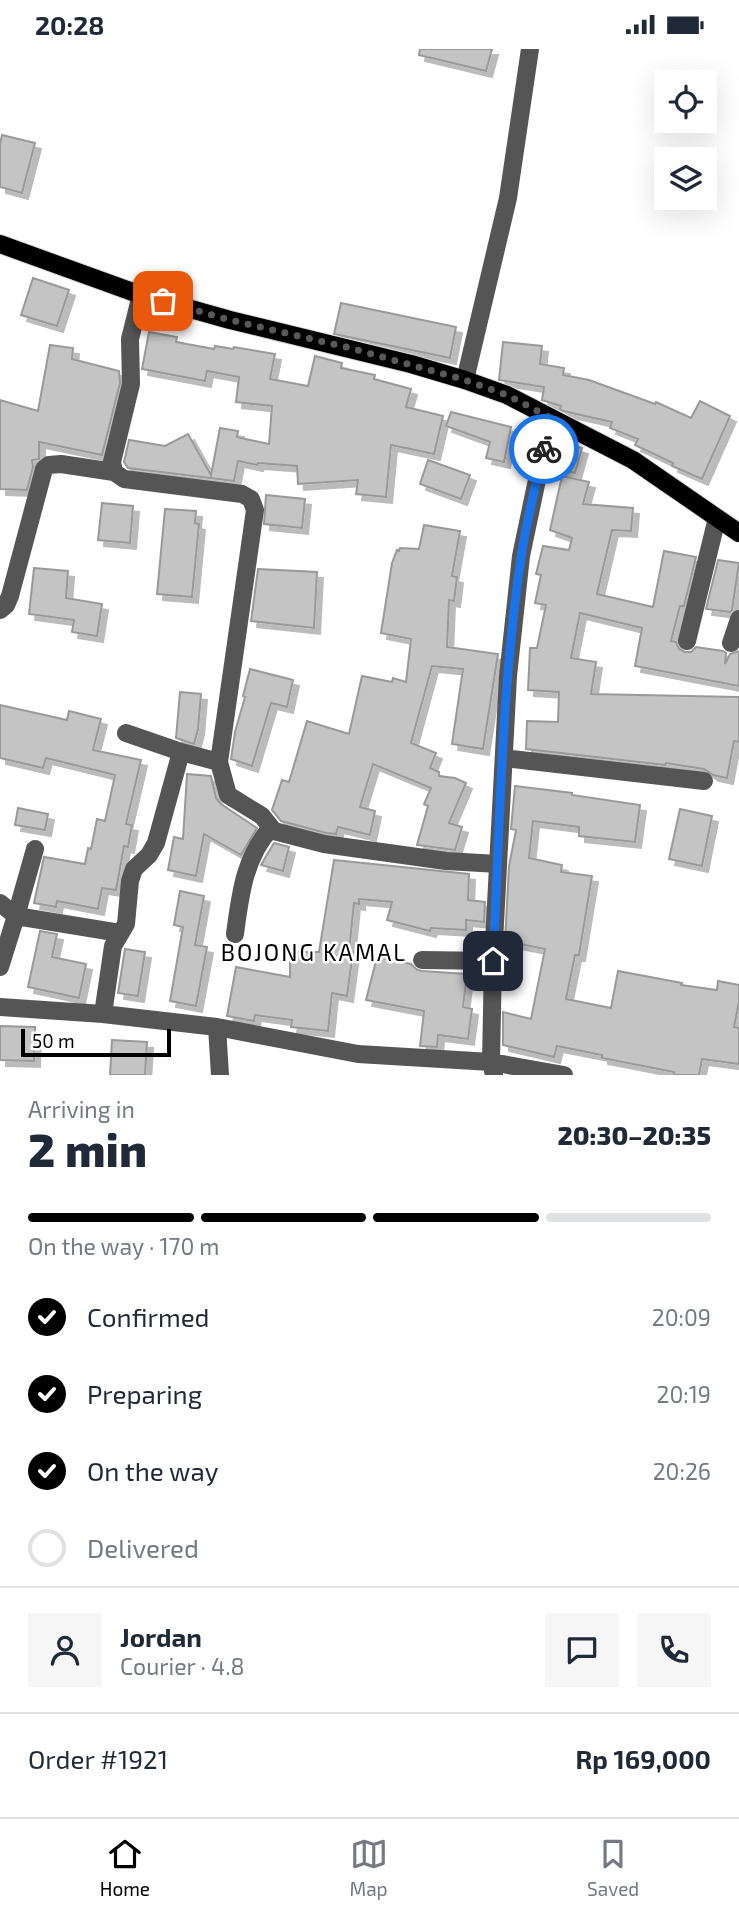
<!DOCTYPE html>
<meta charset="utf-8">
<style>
:root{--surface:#fff;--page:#f6f6f7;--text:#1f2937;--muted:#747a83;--line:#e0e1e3;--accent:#000}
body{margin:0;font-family:"Exo 2",sans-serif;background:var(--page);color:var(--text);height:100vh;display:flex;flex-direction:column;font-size:26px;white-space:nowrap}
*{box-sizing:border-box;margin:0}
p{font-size:23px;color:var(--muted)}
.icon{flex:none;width:38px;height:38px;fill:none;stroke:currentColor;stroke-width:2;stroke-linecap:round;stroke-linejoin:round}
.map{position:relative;height:1026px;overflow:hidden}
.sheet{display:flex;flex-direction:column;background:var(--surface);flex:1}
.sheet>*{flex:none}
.buttons{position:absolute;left:654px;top:21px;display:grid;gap:14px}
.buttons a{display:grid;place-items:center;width:63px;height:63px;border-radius:0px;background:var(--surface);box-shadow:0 7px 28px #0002;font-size:35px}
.scale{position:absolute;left:21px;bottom:18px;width:150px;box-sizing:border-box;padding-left:7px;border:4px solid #000;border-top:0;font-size:19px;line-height:24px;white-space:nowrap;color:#000;-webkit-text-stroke:5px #fff;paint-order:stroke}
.pin{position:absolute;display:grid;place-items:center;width:60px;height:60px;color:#fff;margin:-30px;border-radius:14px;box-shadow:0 4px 10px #0006}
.courier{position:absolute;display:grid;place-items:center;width:70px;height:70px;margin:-35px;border:5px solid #1a73e8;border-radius:50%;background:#fff;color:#222;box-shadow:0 2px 9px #0007}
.summary em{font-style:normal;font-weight:800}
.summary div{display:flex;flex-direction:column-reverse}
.summary{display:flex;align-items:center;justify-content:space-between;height:119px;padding:0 28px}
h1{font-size:46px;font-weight:800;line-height:52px}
.bar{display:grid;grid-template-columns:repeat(4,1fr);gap:10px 7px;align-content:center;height:84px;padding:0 28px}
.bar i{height:9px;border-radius:5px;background:var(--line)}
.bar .selected{background:var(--accent)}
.bar p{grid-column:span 4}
.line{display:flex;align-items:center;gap:18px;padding:0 28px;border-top:2px solid var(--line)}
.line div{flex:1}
.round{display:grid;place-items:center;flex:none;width:74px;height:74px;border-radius:0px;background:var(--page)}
ol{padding:0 28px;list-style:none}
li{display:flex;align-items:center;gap:21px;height:77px}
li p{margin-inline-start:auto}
li .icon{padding:7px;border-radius:50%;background:var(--accent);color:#fff;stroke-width:4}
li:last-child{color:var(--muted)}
li i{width:38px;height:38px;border:4px solid var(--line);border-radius:50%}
.status{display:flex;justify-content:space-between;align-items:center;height:49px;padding:0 35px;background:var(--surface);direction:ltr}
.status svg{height:19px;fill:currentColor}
.tab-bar{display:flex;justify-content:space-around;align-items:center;height:98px;border-top:2px solid var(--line);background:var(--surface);font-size:19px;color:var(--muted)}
.tab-bar a{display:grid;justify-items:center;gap:4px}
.tab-bar .selected{color:var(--accent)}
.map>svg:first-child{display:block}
.building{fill:#c4c4c4;stroke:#999;stroke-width:2;filter:url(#shadow)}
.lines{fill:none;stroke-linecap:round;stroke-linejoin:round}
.major-casing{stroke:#dbdbdb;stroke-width:20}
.minor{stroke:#555;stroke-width:18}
.major{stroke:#000;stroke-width:18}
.done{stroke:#595959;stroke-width:7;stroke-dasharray:0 12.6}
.route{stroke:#1a73e8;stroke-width:9}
.labels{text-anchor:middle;stroke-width:5;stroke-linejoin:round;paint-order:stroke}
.quarter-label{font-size:23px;letter-spacing:2px;fill:#000;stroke:#fff}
</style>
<div class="status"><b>20:28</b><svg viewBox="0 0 49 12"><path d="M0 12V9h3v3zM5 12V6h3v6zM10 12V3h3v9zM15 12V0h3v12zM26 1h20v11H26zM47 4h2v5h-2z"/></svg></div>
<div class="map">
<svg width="739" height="1026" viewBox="0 0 739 1026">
<defs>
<filter id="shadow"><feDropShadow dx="6" dy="6" stdDeviation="0" flood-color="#0004"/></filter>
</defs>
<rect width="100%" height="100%" fill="#fff"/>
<path class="building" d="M 420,0 L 492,0 L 486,22 L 419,6 Z
M 2,86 L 35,94 L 22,144 L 0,138 L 0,95 Z
M 33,229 L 69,241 L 57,277 L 21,266 Z
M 341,254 L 456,278 L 450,309 L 334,285 Z
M 149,283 L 177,288 L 176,293 L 214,300 L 215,297 L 233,300 L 234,298 L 275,305 L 270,330 L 308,337 L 315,307 L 342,314 L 341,319 L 375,326 L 374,330 L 411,340 L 406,358 L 443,367 L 434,405 L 391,396 L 386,448 L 356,445 L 358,431 L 298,435 L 297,417 L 258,414 L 257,416 L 238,412 L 234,432 L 128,419 L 124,413 L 129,391 L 165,397 L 188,385 L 211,426 L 220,379 L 238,382 L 237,388 L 269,395 L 272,357 L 236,353 L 239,328 L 207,322 L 205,332 L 142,320 Z
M 503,293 L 542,297 L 540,315 L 564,319 L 563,326 L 589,331 L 655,355 L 656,353 L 691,369 L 700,352 L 730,367 L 702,430 L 672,417 L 673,414 L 635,396 L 638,390 L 610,379 L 612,373 L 563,362 L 560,360 L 561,357 L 542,351 L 544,338 L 499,331 Z
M 50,296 L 73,299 L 72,310 L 119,322 L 120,334 L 102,406 L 39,393 L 39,410 L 32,411 L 33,418 L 27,441 L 0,440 L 0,351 L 38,362 Z
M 451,363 L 511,378 L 504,413 L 486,409 L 490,393 L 446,377 Z
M 563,394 L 582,399 L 575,424 L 556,419 Z
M 428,411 L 470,426 L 461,450 L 420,435 Z
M 562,427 L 589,433 L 583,455 L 633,459 L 631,482 L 612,481 L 597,545 L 653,558 L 664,502 L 696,508 L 684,557 L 680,557 L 671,592 L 676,593 L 679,600 L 685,603 L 691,603 L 696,598 L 723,602 L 726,604 L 725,615 L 730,605 L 739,602 L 739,637 L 635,617 L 642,579 L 580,564 L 571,609 L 596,613 L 591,645 L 739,648 L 739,693 L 734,692 L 727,729 L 713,726 L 704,720 L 666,714 L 665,716 L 526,700 L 527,672 L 558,673 L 559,643 L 528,641 L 530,599 L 537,599 L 546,556 L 535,554 L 541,526 L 536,525 L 543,497 L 569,501 L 572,489 L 550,481 Z
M 266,446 L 305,450 L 302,479 L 264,475 Z
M 102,454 L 133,457 L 130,494 L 98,491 Z
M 165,460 L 196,462 L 195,474 L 199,475 L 192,548 L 157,545 Z
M 424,476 L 460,482 L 452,527 L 457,528 L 454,552 L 449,551 L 447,598 L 498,605 L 483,700 L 452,695 L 463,620 L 432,617 L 411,694 L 436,704 L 430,719 L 439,723 L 439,727 L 455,729 L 466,734 L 449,774 L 462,778 L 455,801 L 417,796 L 428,757 L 424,755 L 431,739 L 373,715 L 360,758 L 375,762 L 370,786 L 338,778 L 336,785 L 326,784 L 281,772 L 272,761 L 282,731 L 289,733 L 307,672 L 349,685 L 362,627 L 392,633 L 393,629 L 406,633 L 411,590 L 381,584 L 392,514 L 397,501 L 399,502 L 400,499 L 419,500 Z
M 718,511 L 739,514 L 732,561 L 730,563 L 706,560 Z
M 34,519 L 68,522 L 66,549 L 102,555 L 97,587 L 72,583 L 74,571 L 29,565 Z
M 258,520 L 317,523 L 314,579 L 251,572 Z
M 250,620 L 293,631 L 287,658 L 271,654 L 252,717 L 231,710 L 235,683 L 245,648 L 243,647 Z
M 180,643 L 201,645 L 198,680 L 194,695 L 176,689 Z
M 0,656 L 67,671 L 69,662 L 101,670 L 93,701 L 141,711 L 126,775 L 132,776 L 128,798 L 124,797 L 116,841 L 102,839 L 98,860 L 57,852 L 56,858 L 34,854 L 44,808 L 85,815 L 88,799 L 91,800 L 97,770 L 105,772 L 115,726 L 46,709 L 43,719 L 0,709 Z
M 187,725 L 211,727 L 216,749 L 221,755 L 257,779 L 241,806 L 204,785 L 196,827 L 168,821 L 174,788 L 183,790 Z
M 515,737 L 572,744 L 572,746 L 640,756 L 635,793 L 579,787 L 579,778 L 533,772 L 529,809 L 562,816 L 561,823 L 592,827 L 579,906 L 575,906 L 566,950 L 611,959 L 618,922 L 682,934 L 681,936 L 717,941 L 718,932 L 739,936 L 739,953 L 734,978 L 739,979 L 739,1015 L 702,1010 L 699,1026 L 674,1026 L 674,1023 L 602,1009 L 602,1006 L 557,997 L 554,1008 L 503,996 L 503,963 L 531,970 L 545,900 L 505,892 L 509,817 L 516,781 L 511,780 Z
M 18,759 L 48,765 L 45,781 L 15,776 Z
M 680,760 L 712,767 L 702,817 L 669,810 Z
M 274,794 L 289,798 L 283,822 L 261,816 Z
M 334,811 L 469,825 L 468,851 L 485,853 L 484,873 L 466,871 L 466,881 L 431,879 L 430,882 L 387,871 L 392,853 L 359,850 L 359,855 L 354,854 L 349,903 L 353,903 L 347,947 L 332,944 L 328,982 L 291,978 L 292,971 L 255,966 L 254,972 L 227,967 L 236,918 L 290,928 L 290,903 L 319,903 Z
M 180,842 L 204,847 L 195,896 L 207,898 L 196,957 L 170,952 L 183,878 L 174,876 Z
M 40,882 L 57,885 L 52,908 L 86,915 L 79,949 L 28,938 Z
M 125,900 L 145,903 L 138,947 L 118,944 Z
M 377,908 L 411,915 L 416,920 L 421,922 L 467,925 L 463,958 L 472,960 L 468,990 L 438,986 L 437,998 L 420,997 L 424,962 L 366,951 Z
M 0,977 L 35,978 L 34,1012 L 0,1011 Z
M 112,991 L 147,993 L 145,1026 L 110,1026 Z"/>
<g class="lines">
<defs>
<path id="major" d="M 0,195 L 141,246 L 230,271 L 411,315 L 465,331 L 507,346 L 633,411 L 739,484"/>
</defs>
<use href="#major" class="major-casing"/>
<path class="minor" d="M 465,331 L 508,149 L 530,0
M 114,423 L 112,413 L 131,335 L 130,290 L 141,246
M 0,561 L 6,556 L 10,547 L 44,420 L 49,416 L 61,415 L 114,423 L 124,430 L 242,445 L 251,450 L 255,461 L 219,713
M 687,592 L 717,469
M 731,594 L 739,570
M 126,684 L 181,703 L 219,713 L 228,746 L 262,767 L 274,782 L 324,795 L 446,812 L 498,815
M 504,709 L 704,732
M 35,800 L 16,867 L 120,884
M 0,854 L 16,867 L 0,918
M 235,885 C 240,848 244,808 271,779
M 422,911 L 493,912
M 0,958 L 103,965 L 217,978 L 358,1005 L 491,1013 L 564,1026
M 103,965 L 113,897 L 126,875 L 130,832 L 134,820 L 149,806 L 156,794 L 181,703
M 217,978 L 220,1026
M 494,1026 L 491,1013 L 493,912 L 508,627 L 521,507 L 550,369"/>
<use href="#major" class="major"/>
</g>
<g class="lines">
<path class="done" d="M 163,252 L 230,271 L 350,299 L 465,331 L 507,346 L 551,369 L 544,400"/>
<path class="route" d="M 493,912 C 500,778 501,642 521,509 C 526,473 536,436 544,400"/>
</g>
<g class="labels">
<g class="quarter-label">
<text x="314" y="912">BOJONG KAMAL</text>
</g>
</g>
</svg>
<div class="buttons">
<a><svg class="icon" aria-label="locate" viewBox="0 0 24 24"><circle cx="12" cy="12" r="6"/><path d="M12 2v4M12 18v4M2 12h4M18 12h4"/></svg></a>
<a><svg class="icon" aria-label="layers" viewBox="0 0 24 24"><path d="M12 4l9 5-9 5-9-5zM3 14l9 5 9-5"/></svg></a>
</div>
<div class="scale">50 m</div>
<div class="pin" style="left:163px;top:252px;background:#ea580c"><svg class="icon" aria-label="bag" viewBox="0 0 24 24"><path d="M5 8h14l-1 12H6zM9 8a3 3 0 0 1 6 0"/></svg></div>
<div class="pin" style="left:493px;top:912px;background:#1f2937"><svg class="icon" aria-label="home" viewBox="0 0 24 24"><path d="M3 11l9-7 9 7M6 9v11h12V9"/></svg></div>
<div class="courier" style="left:544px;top:400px"><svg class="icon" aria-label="bike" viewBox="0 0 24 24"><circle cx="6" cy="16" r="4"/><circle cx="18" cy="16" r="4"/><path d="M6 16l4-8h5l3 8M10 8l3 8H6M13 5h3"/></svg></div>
</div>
<section class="sheet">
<div class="summary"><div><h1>2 min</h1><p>Arriving in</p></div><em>20:30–20:35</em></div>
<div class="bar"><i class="selected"></i><i class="selected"></i><i class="selected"></i><i></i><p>On the way · 170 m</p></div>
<ol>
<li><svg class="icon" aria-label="check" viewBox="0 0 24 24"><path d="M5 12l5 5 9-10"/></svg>Confirmed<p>20:09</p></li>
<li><svg class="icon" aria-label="check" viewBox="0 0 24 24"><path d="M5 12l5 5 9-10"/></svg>Preparing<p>20:19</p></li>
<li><svg class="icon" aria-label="check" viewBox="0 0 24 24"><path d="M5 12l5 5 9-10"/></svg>On the way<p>20:26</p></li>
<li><i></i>Delivered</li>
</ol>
<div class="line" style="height:126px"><a class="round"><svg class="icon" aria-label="person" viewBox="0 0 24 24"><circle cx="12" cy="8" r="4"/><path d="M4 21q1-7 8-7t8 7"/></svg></a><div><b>Jordan</b><p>Courier · 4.8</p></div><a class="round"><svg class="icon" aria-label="chat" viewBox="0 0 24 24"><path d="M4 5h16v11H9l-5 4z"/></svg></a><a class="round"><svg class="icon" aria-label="phone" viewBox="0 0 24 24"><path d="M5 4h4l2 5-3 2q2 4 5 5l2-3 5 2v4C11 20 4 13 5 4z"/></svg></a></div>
<div class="line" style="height:91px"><div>Order #1921</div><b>Rp 169,000</b></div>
</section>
<nav class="tab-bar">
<a class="selected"><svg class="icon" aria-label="home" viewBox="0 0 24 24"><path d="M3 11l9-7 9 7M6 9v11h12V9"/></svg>Home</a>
<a><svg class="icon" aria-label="map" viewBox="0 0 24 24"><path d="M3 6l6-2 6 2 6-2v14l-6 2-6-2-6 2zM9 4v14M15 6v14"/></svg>Map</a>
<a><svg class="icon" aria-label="saved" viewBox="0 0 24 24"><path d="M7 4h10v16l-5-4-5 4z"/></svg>Saved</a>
</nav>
